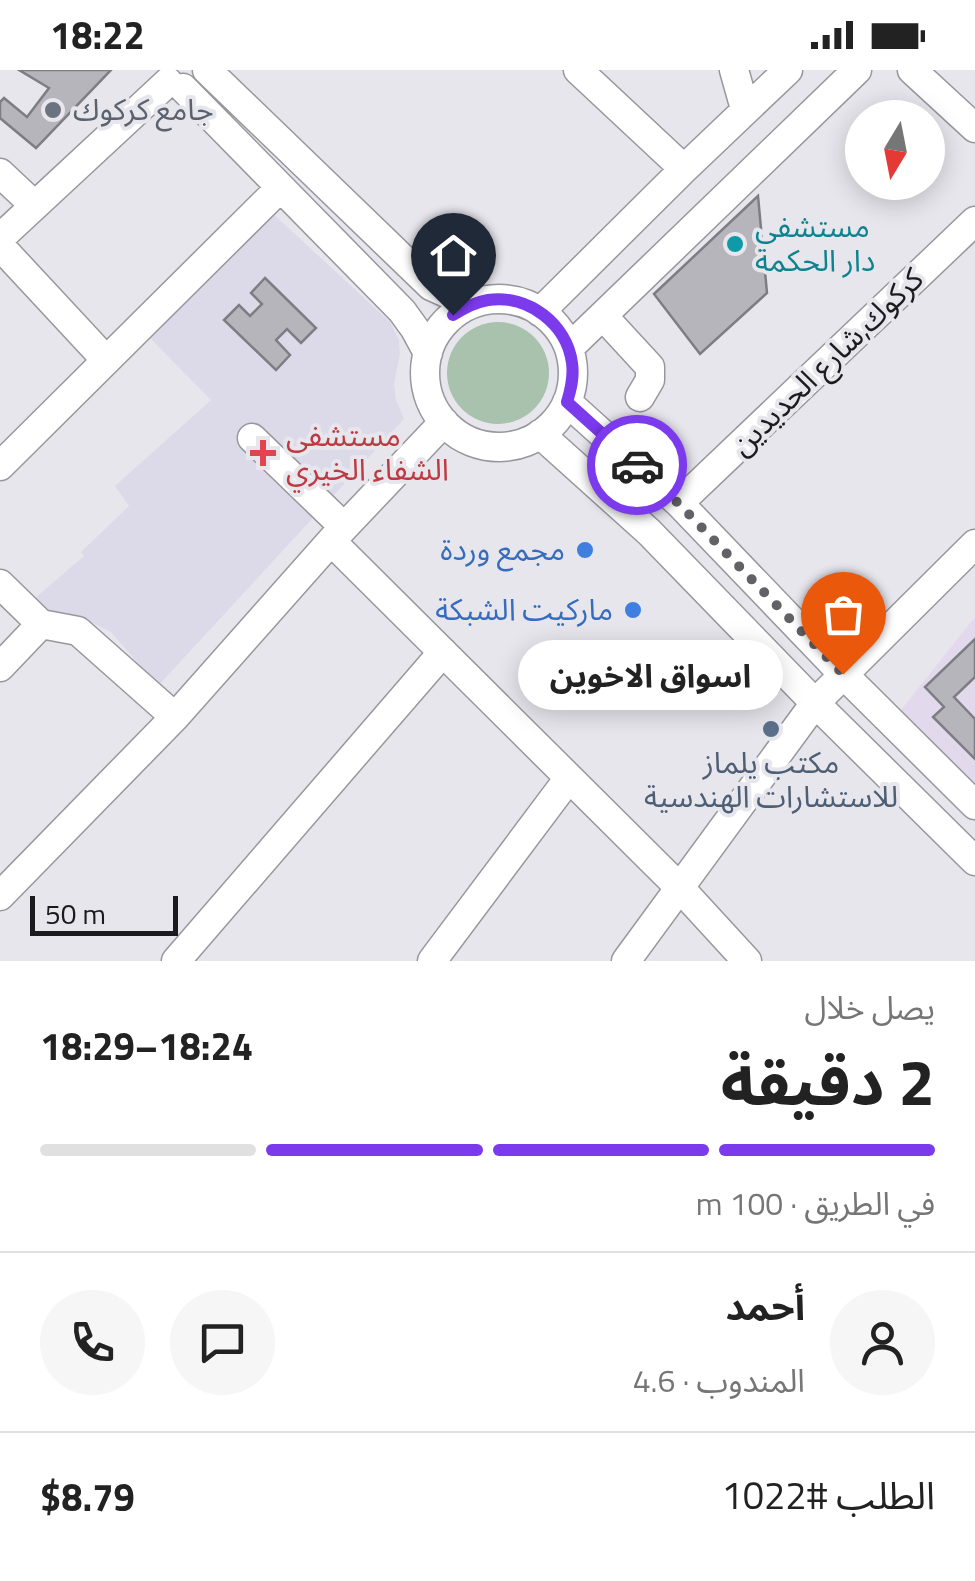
<!DOCTYPE html>
<html lang="ar">
<meta charset="utf-8">
<style>
:root{--surface:#fff;--page:#f6f6f6;--text:#222;--muted:#767676;--line:#e0e0e0;--accent:#7c3aed}
body{margin:0;font-family:"Titillium Web","Noto Sans Arabic",sans-serif;background:var(--page);color:var(--text);direction:rtl;height:100vh;display:flex;flex-direction:column;font-size:38px;white-space:nowrap}
*{box-sizing:border-box;margin:0}
p{font-size:32px;color:var(--muted)}
.icon{flex:none;width:55px;height:55px;fill:none;stroke:currentColor;stroke-width:2;stroke-linecap:round;stroke-linejoin:round}
.map{position:relative;height:891px;overflow:hidden;direction:ltr}
.panel{display:flex;flex-direction:column;background:var(--surface);flex:1}
.panel>*{flex:none}
.needle{width:65px;rotate:190deg}
.controls{position:absolute;left:845px;top:30px;display:grid;gap:20px}
.controls a{display:grid;place-items:center;width:100px;height:100px;border-radius:50%;background:var(--surface);box-shadow:0 5px 25px #0003;font-size:50px}
.scale{position:absolute;left:30px;bottom:25px;width:148px;box-sizing:border-box;padding-left:10px;border:5px solid #1b1a1d;border-top:0;font-size:28px;line-height:35px;white-space:nowrap;color:#1b1a1d;-webkit-text-stroke:8px #e7e6ed;paint-order:stroke}
.pin{position:absolute;display:grid;place-items:center;width:85px;height:85px;color:#fff;margin:-102px -42px;border-radius:50% 50% 50% 0;rotate:-45deg;box-shadow:0 0 10px #0007}
.pin .icon{rotate:45deg}
.courier{position:absolute;display:grid;place-items:center;width:100px;height:100px;margin:-50px;border:8px solid #7c3aed;border-radius:50%;background:#fff;color:#222;box-shadow:0 2px 12px #0007}
.bubble{position:absolute;height:70px;border-radius:35px;background:var(--surface);box-shadow:0 5px 25px #0003;font-size:32px;font-weight:700;line-height:70px;text-align:center;direction:rtl}
.head em{font-style:normal;font-weight:700}
.head div{display:flex;flex-direction:column-reverse}
.head{display:flex;align-items:center;justify-content:space-between;height:170px;padding:0 40px}
h1{font-size:65px;font-weight:700;line-height:75px}
.bar{display:grid;grid-template-columns:repeat(4,1fr);gap:15px 10px;align-content:center;height:120px;padding:0 40px}
.bar i{height:12px;border-radius:8px;background:var(--line)}
.bar .selected{background:var(--accent)}
.bar p{grid-column:span 4}
.line{display:flex;align-items:center;gap:25px;padding:0 40px;border-top:2px solid var(--line)}
.line div{flex:1}
.round{display:grid;place-items:center;flex:none;width:105px;height:105px;border-radius:52px;background:var(--page)}
.status{display:flex;justify-content:space-between;align-items:center;height:70px;padding:0 50px;background:var(--surface);direction:ltr}
.status svg{height:28px;fill:currentColor}
.map>svg:first-child{display:block}
.built{fill:#dcdae8}
.education{fill:#e3d9ed}
.green{fill:#a8c2ad}
.building{fill:#b6b5bb;stroke:#7e7d83;stroke-width:2.5}
.lines{fill:none;stroke-linecap:round;stroke-linejoin:round}
.minor-casing{stroke:#98979d;stroke-width:31}
.minor{stroke:#fff;stroke-width:28}
.done{stroke:#626166;stroke-width:10;stroke-dasharray:0 18}
.route{stroke:#7c3aed;stroke-width:12}
.worship-dot{fill:#6b7280;stroke:#e7e6ed;stroke-width:4}
.culture-dot{fill:#0f9aa8;stroke:#e7e6ed;stroke-width:4}
.health-dot{fill:#e0444e;stroke:#e7e6ed;stroke-width:4}
.shop-dot{fill:#3f7fe0;stroke:#e7e6ed;stroke-width:4}
.service-dot{fill:#5c6f8a;stroke:#e7e6ed;stroke-width:4}
.labels{text-anchor:middle;stroke-width:8;stroke-linejoin:round;paint-order:stroke}
.worship-label{font-size:30px;fill:#5b616d;stroke:#e7e6ed;text-anchor:start}
.culture-label{font-size:30px;fill:#0d838f;stroke:#e7e6ed;text-anchor:start}
.street-label{font-size:30px;fill:#1b1a1d;stroke:#e7e6ed}
.health-label{font-size:30px;fill:#be3a42;stroke:#e7e6ed;text-anchor:start}
.shop-label{font-size:30px;fill:#366cbe;stroke:#e7e6ed;text-anchor:end}
.service-label{font-size:30px;fill:#4e5e75;stroke:#e7e6ed}
</style>
<div class="status"><b>18:22</b><svg viewBox="0 0 49 12"><path d="M0 12V9h3v3zM5 12V6h3v6zM10 12V3h3v9zM15 12V0h3v12zM26 1h20v11H26zM47 4h2v5h-2z"/></svg></div>
<div class="map">
<svg width="975" height="891" viewBox="0 0 975 891">
<rect width="100%" height="100%" fill="#e7e6ed"/>
<path class="built" d="M 270,141 L 390,252 L 399,270 L 400,284 L 394,314 L 396,330 L 404,349 L 158,616 L 111,562 L 77,545 L 41,539 L 34,529 L 84,486 L 81,482 L 129,436 L 115,416 L 211,330 L 145,263 Z"/>
<path class="education" d="M 975,547 L 975,715 L 901,640 Z"/>
<path class="green" d="M447 303a51 51 0 1 1 102 0a51 51 0 1 1-102 0Z"/>
<path class="building" d="M 19,0 L 111,0 L 36,78 L 0,48 L 0,32 L 4,28 L 27,47 L 49,18 Z
M 758,126 L 767,223 L 700,284 L 654,224 Z
M 265,208 L 316,258 L 301,273 L 287,259 L 276,270 L 290,285 L 276,300 L 224,250 L 239,235 L 250,246 L 262,234 L 251,223 Z
M 975,569 L 975,607 L 954,627 L 975,649 L 975,689 L 933,647 L 944,637 L 925,617 Z"/>
<g class="lines">
<defs>
<path id="minor" d="M 207,0 L 431,216 L 471,234
M 578,0 L 684,99
M 734,0 L 745,39
M 912,0 L 975,58
M 183,18 L 402,241 L 415,259 L 428,283
M 0,103 L 34,135
M 0,168 L 168,12
M 0,176 L 106,290
M425 303a74 74 0 1 1 148 0a74 74 0 1 1-148 0Z
M 540,242 L 684,99 L 788,0
M 603,246 L 650,297 L 650,310 L 640,327
M 569,278 L 857,0
M 567,332 L 679,433 L 843,604 L 975,735
M 540,364 L 649,462 L 815,633 L 975,791
M 252,368 L 344,457
M 0,396 L 280,118
M 679,433 L 975,151
M 331,471 L 680,818 L 747,891
M 0,514 L 41,554 L 78,561 L 175,647
M 0,597 L 41,554
M 0,826 L 175,647 L 331,471 L 444,352
M 176,891 L 443,582
M 432,891 L 569,708
M 626,891 L 815,633 L 975,474"/>
</defs>
<use href="#minor" class="minor-casing"/>
<use href="#minor" class="minor"/>
</g>
<g class="lines">
<path class="done" d="M 637,395 L 678,433 L 843,604"/>
<path class="route" d="M 453,245 C 464,238 475,232 488,230 C 528,224 567,254 572,293 C 574,307 571,319 567,332 L 637,395"/>
</g>
<circle class="worship-dot" cx="53" cy="40" r="10"/>
<circle class="culture-dot" cx="735" cy="174" r="10"/>
<path class="health-dot" d="M258 368h10v10h10v10h-10v10h-10v-10h-10v-10h10z"/>
<g class="shop-dot">
<circle cx="585" cy="480" r="10"/>
<circle cx="633" cy="540" r="10"/>
</g>
<circle class="service-dot" cx="771" cy="659" r="10"/>
<g class="labels">
<g class="worship-label">
<text x="73" y="50">جامع كركوك</text>
</g>
<g class="culture-label">
<text x="755" y="167">مستشفى<tspan x="755" dy="34">دار الحكمة</tspan></text>
</g>
<g class="street-label">
<text transform="translate(827 292) rotate(-44)" y="10">كركوك,شارع الحديدين</text>
</g>
<g class="health-label">
<text x="286" y="376">مستشفى<tspan x="286" dy="34">الشفاء الخيري</tspan></text>
</g>
<g class="shop-label">
<text x="565" y="490">مجمع وردة</text>
<text x="613" y="550">ماركيت الشبكة</text>
</g>
<g class="service-label">
<text x="771" y="703">مكتب يلماز<tspan x="771" dy="34">للاستشارات الهندسية</tspan></text>
</g>
</g>
</svg>
<div class="controls">
<a><svg class="needle" viewBox="-14 -14 28 28"><path d="M0-13l5 13h-10z" fill="#e53935"/><path d="M0 13l5-13h-10z" fill="#767676"/></svg></a>
</div>
<div class="scale">50 m</div>
<div class="pin" style="left:843px;top:604px;background:#ea580c"><svg class="icon" aria-label="bag" viewBox="0 0 24 24"><path d="M5 8h14l-1 12H6zM9 8a3 3 0 0 1 6 0"/></svg></div>
<div class="pin" style="left:453px;top:245px;background:#1f2937"><svg class="icon" aria-label="home" viewBox="0 0 24 24"><path d="M3 11l9-7 9 7M6 9v11h12V9"/></svg></div>
<div class="courier" style="left:637px;top:395px"><svg class="icon" aria-label="car" viewBox="0 0 24 24"><path d="M5 17H2v-5l4-1 3-4h7l3 4 3 1v5h-3M9 17h6M6 11h13"/><circle cx="7" cy="17" r="2"/><circle cx="17" cy="17" r="2"/></svg></div>
<div class="bubble" style="left:518px;top:570px;width:265px">اسواق الاخوين</div>
</div>
<section class="panel">
<div class="head"><div><h1>2 دقيقة</h1><p>يصل خلال</p></div><em>18:24–18:29</em></div>
<div class="bar"><i class="selected"></i><i class="selected"></i><i class="selected"></i><i></i><p>في الطريق · 100 m</p></div>
<div class="line" style="height:180px"><a class="round"><svg class="icon" aria-label="person" viewBox="0 0 24 24"><circle cx="12" cy="8" r="4"/><path d="M4 21q1-7 8-7t8 7"/></svg></a><div><b>أحمد</b><p>المندوب · 4.6</p></div><a class="round"><svg class="icon" aria-label="chat" viewBox="0 0 24 24"><path d="M4 5h16v11H9l-5 4z"/></svg></a><a class="round"><svg class="icon" aria-label="phone" viewBox="0 0 24 24"><path d="M5 4h4l2 5-3 2q2 4 5 5l2-3 5 2v4C11 20 4 13 5 4z"/></svg></a></div>
<div class="line" style="height:130px"><div>الطلب #1022</div><b>$8.79</b></div>
</section>
